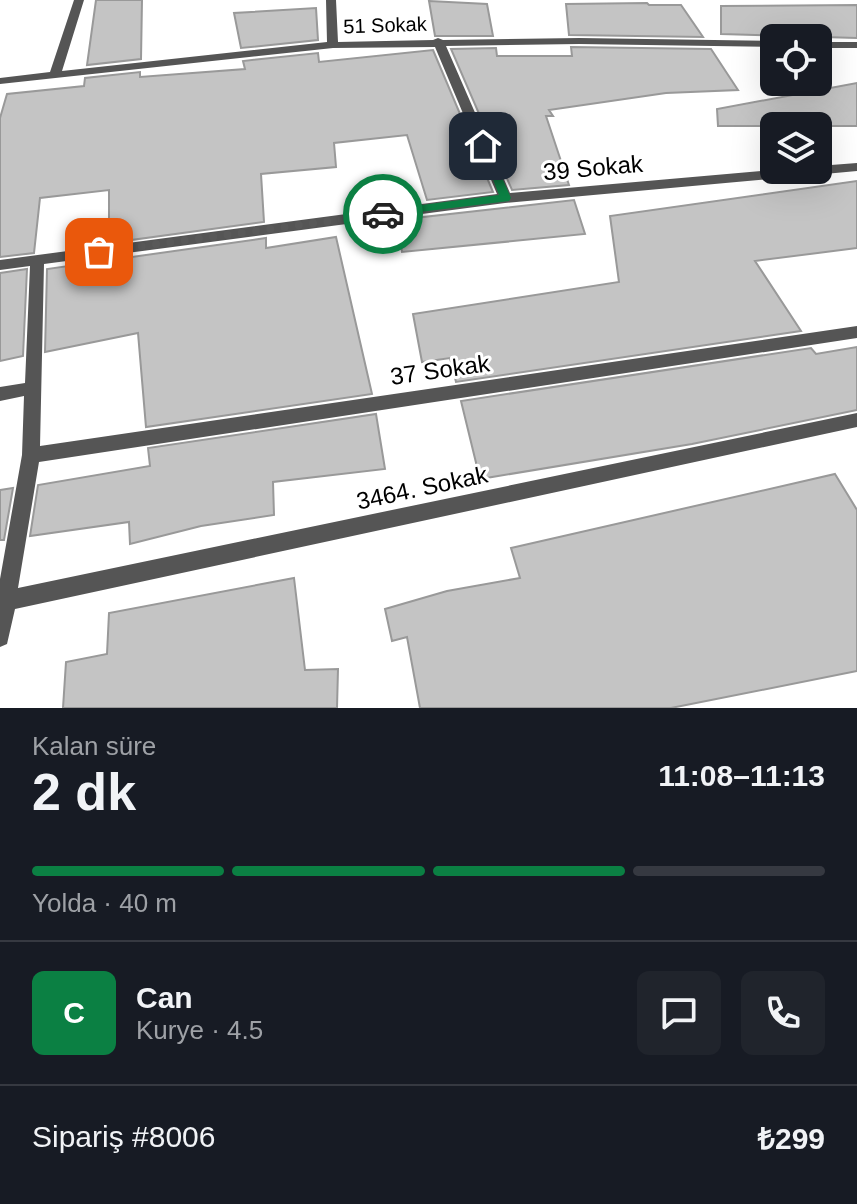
<!DOCTYPE html>
<html lang="tr">
<meta charset="utf-8">
<style>
:root{--surface:#171b24;--page:#20242c;--text:#f1f3f6;--muted:#9ea1a6;--line:#363941;--accent:#0b8043}
body{margin:0;font-family:Helvetica,sans-serif;background:var(--page);color:var(--text);height:100vh;display:flex;flex-direction:column;font-size:30px;white-space:nowrap}
*{box-sizing:border-box;margin:0}
p{font-size:26px;color:var(--muted)}
.icon{flex:none;width:44px;height:44px;fill:none;stroke:currentColor;stroke-width:2;stroke-linecap:round;stroke-linejoin:round}
.map{position:relative;height:708px;overflow:hidden}
.sheet{display:flex;flex-direction:column;background:var(--surface);flex:1}
.sheet>*{flex:none}
.buttons{position:absolute;left:760px;top:24px;display:grid;gap:16px}
.buttons a{display:grid;place-items:center;width:72px;height:72px;border-radius:12px;background:var(--surface);box-shadow:0 8px 32px #0002;font-size:40px}
.pin{position:absolute;display:grid;place-items:center;width:68px;height:68px;color:#fff;margin:-34px;border-radius:16px;box-shadow:0 4px 12px #0006}
.courier{position:absolute;display:grid;place-items:center;width:80px;height:80px;margin:-40px;border:6px solid #0b8043;border-radius:50%;background:#fff;color:#222;box-shadow:0 2px 10px #0007}
.overview em{font-style:normal;font-weight:700}
.overview div{display:flex;flex-direction:column-reverse}
.overview{display:flex;align-items:center;justify-content:space-between;height:136px;padding:0 32px}
h1{font-size:52px;font-weight:700;line-height:60px}
.bar{display:grid;grid-template-columns:repeat(4,1fr);gap:12px 8px;align-content:center;height:96px;padding:0 32px}
.bar i{height:10px;border-radius:6px;background:var(--line)}
.bar .active{background:var(--accent)}
.bar p{grid-column:span 4}
.line{display:flex;align-items:center;gap:20px;padding:0 32px;border-top:2px solid var(--line)}
.line div{flex:1}
.round{display:grid;place-items:center;flex:none;width:84px;height:84px;border-radius:12px;background:var(--page)}
.map>svg:first-child{display:block}
.building{fill:#c4c4c4;stroke:#999;stroke-width:2}
.lines{fill:none;stroke-linecap:round;stroke-linejoin:round}
.minor{fill:#555;fill-rule:evenodd}
.route{fill:#0b8043}
.done{stroke:#595959;stroke-width:8;stroke-dasharray:0 14.4}
.labels{text-anchor:middle;stroke-width:6;stroke-linejoin:round;paint-order:stroke}
.far-street-label{font-size:20px;fill:#000;stroke:#fff}
.street-label{font-size:24px;fill:#000;stroke:#fff}
</style>
<div class="map">
<svg width="857" height="708" viewBox="0 0 857 708">
<rect width="100%" height="100%" fill="#fff"/>
<path class="building" d="M 96,0 L 142,0 L 141,59 L 87,65 Z
M 429,1 L 487,4 L 493,36 L 435,36 Z
M 647,3 L 649,5 L 681,5 L 703,37 L 569,35 L 566,4 Z
M 857,5 L 857,38 L 721,34 L 721,6 Z
M 316,8 L 318,40 L 241,48 L 234,13 Z
M 571,47 L 711,49 L 738,90 L 666,93 L 549,110 L 553,116 L 546,116 L 569,185 L 512,190 L 451,49 L 496,48 L 497,56 L 572,56 Z
M 433,50 L 493,192 L 427,200 L 407,135 L 334,143 L 336,167 L 261,174 L 264,222 L 109,243 L 109,190 L 40,198 L 34,253 L 0,257 L 0,118 L 7,94 L 84,86 L 85,78 L 140,72 L 140,77 L 245,69 L 243,61 L 318,53 L 319,62 Z
M 857,83 L 857,126 L 718,126 L 717,109 Z
M 857,181 L 857,248 L 755,261 L 801,331 L 456,382 L 450,358 L 422,362 L 413,314 L 619,282 L 610,216 Z
M 574,200 L 585,234 L 402,252 L 397,220 Z
M 336,237 L 372,394 L 146,427 L 138,333 L 45,352 L 47,269 L 266,238 L 266,248 Z
M 27,269 L 23,356 L 0,361 L 0,273 Z
M 857,347 L 857,410 L 692,444 L 480,479 L 461,401 L 811,348 L 816,354 Z
M 376,414 L 385,469 L 273,482 L 274,515 L 201,526 L 130,544 L 129,522 L 30,536 L 38,485 L 150,466 L 148,448 Z
M 835,474 L 857,510 L 857,671 L 671,708 L 420,708 L 407,637 L 392,641 L 385,609 L 447,591 L 520,578 L 511,548 Z
M 13,488 L 4,540 L 0,540 L 0,490 Z
M 294,578 L 305,670 L 338,669 L 337,708 L 63,708 L 66,662 L 107,654 L 109,613 Z"/>
<g class="lines">
<path class="minor" d="M 74,0 L 84,0 L 62,71 L 327,42 L 326,0 L 336,0 L 338,42 L 433,40 L 438,38 L 443,40 L 579,38 L 774,41 L 774,47 L 579,44 L 446,46 L 510,193 L 774,170 L 818,170 L 818,166 L 857,163 L 857,171 L 505,203 L 44,264 L 40,446 L 857,326 L 857,338 L 39,462 L 18,588 L 857,413 L 857,427 L 15,609 L 7,644 L 0,647 L 0,579 L 22,455 L 24,396 L 0,401 L 0,387 L 25,383 L 30,266 L 0,270 L 0,260 L 497,194 L 435,47 L 333,48 L 0,84 L 0,78 L 50,72 Z
M 818,42 L 857,42 L 857,48 L 818,48 Z"/>
</g>
<path class="route" d="M 479,143 L 488,146 L 511,198 L 509,201 L 379,217 L 379,212 L 383,210 L 499,195 Z"/>
<g class="lines">
<path class="done" d="M 99,252 L 383,214"/>
</g>
<g class="labels">
<g class="far-street-label">
<text transform="translate(385 25) rotate(-2)" y="7">51 Sokak</text>
</g>
<g class="street-label">
<text transform="translate(593 168) rotate(-5)" y="8">39 Sokak</text>
<text transform="translate(440 370) rotate(-8)" y="8">37 Sokak</text>
<text transform="translate(422 488) rotate(-12)" y="8">3464. Sokak</text>
</g>
</g>
</svg>
<div class="buttons">
<a><svg class="icon" aria-label="locate" viewBox="0 0 24 24"><circle cx="12" cy="12" r="6"/><path d="M12 2v4M12 18v4M2 12h4M18 12h4"/></svg></a>
<a><svg class="icon" aria-label="layers" viewBox="0 0 24 24"><path d="M12 4l9 5-9 5-9-5zM3 14l9 5 9-5"/></svg></a>
</div>
<div class="pin" style="left:99px;top:252px;background:#ea580c"><svg class="icon" aria-label="bag" viewBox="0 0 24 24"><path d="M5 8h14l-1 12H6zM9 8a3 3 0 0 1 6 0"/></svg></div>
<div class="pin" style="left:483px;top:146px;background:#1f2937"><svg class="icon" aria-label="home" viewBox="0 0 24 24"><path d="M3 11l9-7 9 7M6 9v11h12V9"/></svg></div>
<div class="courier" style="left:383px;top:214px"><svg class="icon" aria-label="car" viewBox="0 0 24 24"><path d="M5 17H2v-5l4-1 3-4h7l3 4 3 1v5h-3M9 17h6M6 11h13"/><circle cx="7" cy="17" r="2"/><circle cx="17" cy="17" r="2"/></svg></div>
</div>
<section class="sheet">
<div class="overview"><div><h1>2 dk</h1><p>Kalan süre</p></div><em>11:08–11:13</em></div>
<div class="bar"><i class="active"></i><i class="active"></i><i class="active"></i><i></i><p>Yolda · 40 m</p></div>
<div class="line" style="height:144px"><b class="round" style="background:var(--accent);color:#fff">C</b><div><b>Can</b><p>Kurye · 4.5</p></div><a class="round"><svg class="icon" aria-label="chat" viewBox="0 0 24 24"><path d="M4 5h16v11H9l-5 4z"/></svg></a><a class="round"><svg class="icon" aria-label="phone" viewBox="0 0 24 24"><path d="M5 4h4l2 5-3 2q2 4 5 5l2-3 5 2v4C11 20 4 13 5 4z"/></svg></a></div>
<div class="line" style="height:104px"><div>Sipariş #8006</div><b>₺299</b></div>
</section>
